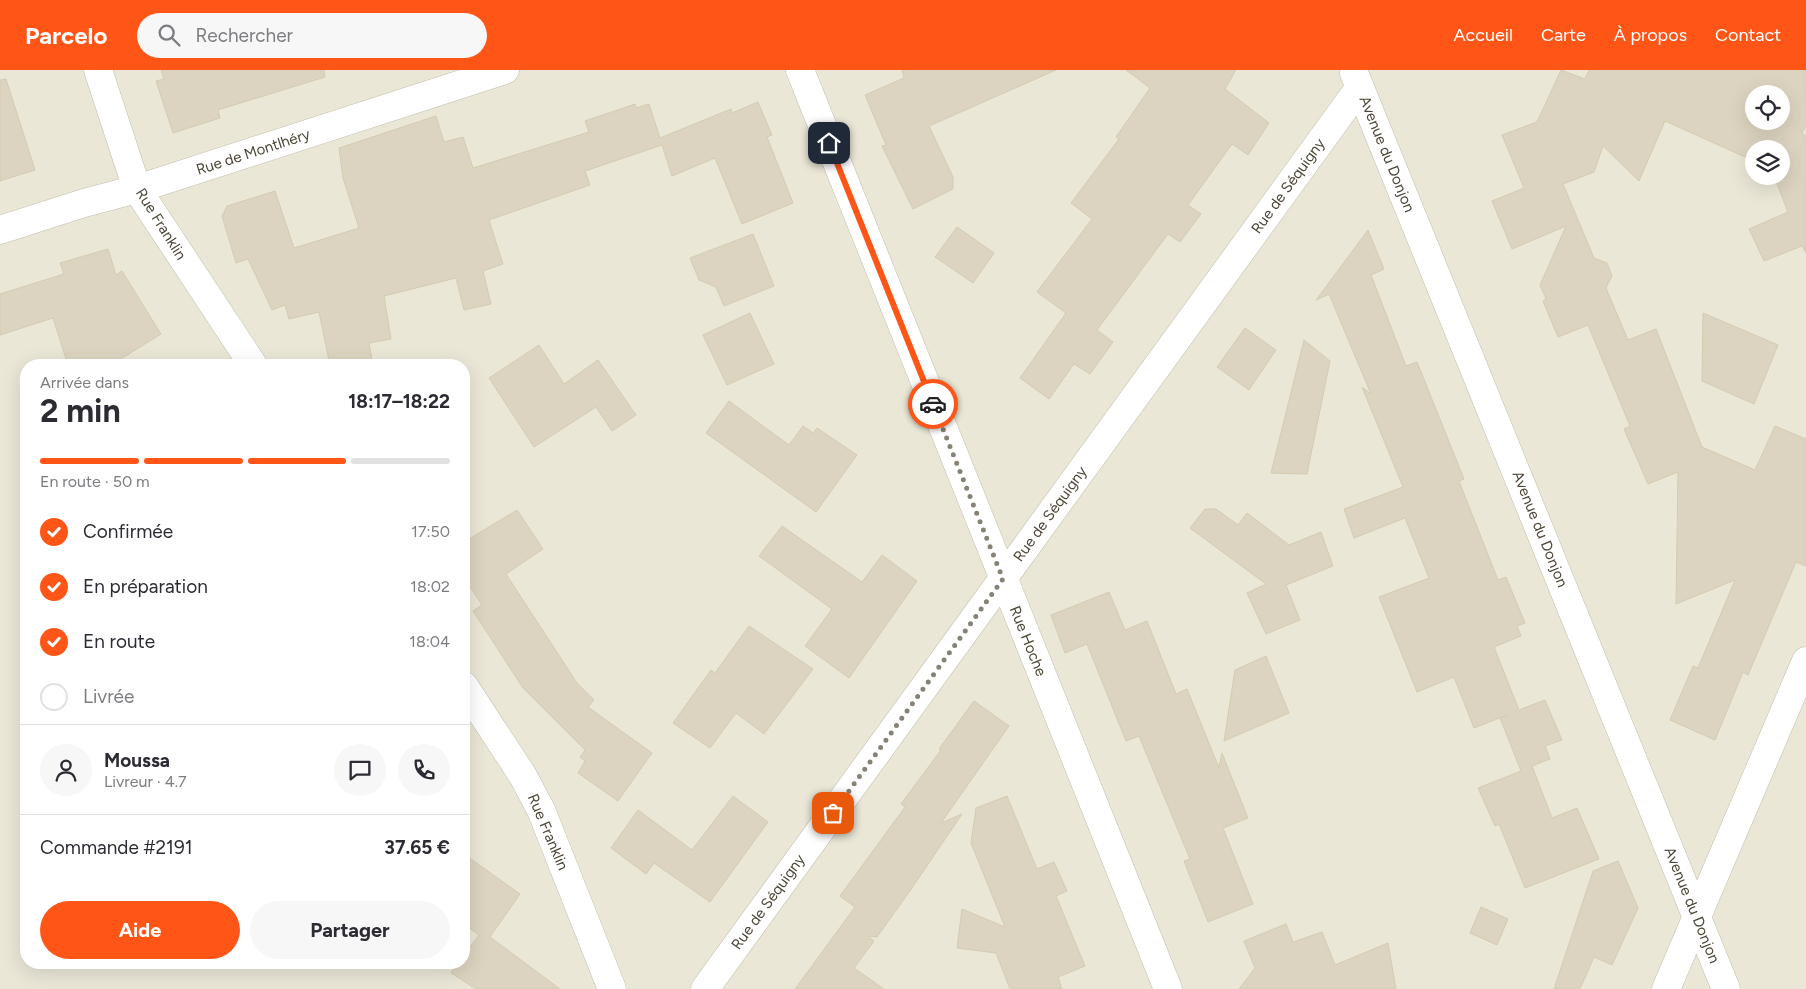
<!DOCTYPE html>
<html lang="fr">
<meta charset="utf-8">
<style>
:root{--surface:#fff;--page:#f7f7f7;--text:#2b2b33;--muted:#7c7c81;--line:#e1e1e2;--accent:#ff5617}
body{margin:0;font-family:Figtree,sans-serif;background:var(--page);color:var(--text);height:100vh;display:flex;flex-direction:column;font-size:19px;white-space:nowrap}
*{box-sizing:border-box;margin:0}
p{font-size:16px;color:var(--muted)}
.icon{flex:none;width:28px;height:28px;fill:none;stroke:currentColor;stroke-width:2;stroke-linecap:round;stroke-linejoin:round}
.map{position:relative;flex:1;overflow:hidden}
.panel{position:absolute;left:20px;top:289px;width:450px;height:610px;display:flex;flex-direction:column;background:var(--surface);border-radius:20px;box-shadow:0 5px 20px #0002}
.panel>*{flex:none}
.buttons{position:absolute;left:1745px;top:15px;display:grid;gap:10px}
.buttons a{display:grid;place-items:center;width:45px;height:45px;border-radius:50%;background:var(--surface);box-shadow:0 5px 20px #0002;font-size:25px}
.pin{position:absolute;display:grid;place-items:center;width:42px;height:42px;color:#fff;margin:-21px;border-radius:10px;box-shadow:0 2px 8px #0006}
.courier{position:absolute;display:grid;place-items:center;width:50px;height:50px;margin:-25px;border:4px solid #ff5617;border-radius:50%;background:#fff;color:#222;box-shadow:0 1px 6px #0007}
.headline em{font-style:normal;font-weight:700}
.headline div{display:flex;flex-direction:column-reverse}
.headline{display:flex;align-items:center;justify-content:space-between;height:85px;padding:0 20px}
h1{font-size:32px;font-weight:700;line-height:38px}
.bar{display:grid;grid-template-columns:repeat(4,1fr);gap:8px 5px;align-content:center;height:60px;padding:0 20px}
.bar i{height:6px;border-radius:4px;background:var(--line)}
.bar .current{background:var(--accent)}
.bar p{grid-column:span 4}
.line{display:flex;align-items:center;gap:12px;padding:0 20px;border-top:1px solid var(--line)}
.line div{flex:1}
.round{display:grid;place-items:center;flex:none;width:52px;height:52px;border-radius:26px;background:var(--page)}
ol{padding:0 20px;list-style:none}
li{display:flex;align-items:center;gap:15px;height:55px}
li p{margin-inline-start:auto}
li .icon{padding:5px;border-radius:50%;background:var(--accent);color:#fff;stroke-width:4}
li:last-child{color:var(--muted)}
li i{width:28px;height:28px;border:2px solid var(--line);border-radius:50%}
.cta{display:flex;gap:10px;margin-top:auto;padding:10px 20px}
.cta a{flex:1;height:58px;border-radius:30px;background:var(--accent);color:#fff;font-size:20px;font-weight:700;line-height:58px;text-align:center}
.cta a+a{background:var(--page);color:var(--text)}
header{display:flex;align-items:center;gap:30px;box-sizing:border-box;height:70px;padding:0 25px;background:var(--accent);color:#fff}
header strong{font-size:24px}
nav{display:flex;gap:28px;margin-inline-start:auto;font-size:18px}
.search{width:350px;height:45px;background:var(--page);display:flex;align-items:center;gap:12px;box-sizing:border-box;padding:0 18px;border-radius:28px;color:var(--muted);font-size:19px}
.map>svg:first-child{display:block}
.residential{fill:#eae7d7;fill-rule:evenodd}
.building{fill:#dcd4c0;stroke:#d4cbb0;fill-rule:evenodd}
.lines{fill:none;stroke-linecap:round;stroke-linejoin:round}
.minor-casing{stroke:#c3bdab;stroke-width:29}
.minor{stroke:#fff;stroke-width:28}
.done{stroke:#878275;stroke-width:5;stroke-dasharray:0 9}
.route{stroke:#ff5617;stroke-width:6}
.labels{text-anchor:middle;stroke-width:4;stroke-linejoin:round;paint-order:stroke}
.street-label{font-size:15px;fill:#4b4536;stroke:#fff}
</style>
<header>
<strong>Parcelo</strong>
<div class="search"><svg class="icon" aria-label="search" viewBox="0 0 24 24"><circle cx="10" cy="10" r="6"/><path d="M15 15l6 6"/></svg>Rechercher</div>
<nav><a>Accueil</a><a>Carte</a><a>À propos</a><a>Contact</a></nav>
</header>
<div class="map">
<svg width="1806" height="919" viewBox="0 0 1806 919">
<rect width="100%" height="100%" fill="#f6f4e9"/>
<path class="residential" d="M 0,0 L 1806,0 L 1806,919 L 0,919 ZM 1754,24 L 1781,24 L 1781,51 L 1754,51 ZM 1754,79 L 1781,79 L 1781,106 L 1754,106 ZM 26,295 L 464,295 L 464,892 L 26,892 Z"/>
<path class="building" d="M 161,0 L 324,0 L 325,7 L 218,40 L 220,48 L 173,63 L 156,11 L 164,9 Z
M 902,0 L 1056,0 L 929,56 L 953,107 L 953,119 L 913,139 L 882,76 L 886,75 L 865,25 L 904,8 Z
M 1126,0 L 1236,0 L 1225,19 L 1269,53 L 1248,85 L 1232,74 L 1188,135 L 1201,144 L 1180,172 L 1168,164 L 1097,260 L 1113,272 L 1090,304 L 1074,294 L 1049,329 L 1020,308 L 1066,243 L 1037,222 L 1092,149 L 1071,133 L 1119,69 L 1116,67 L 1150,18 Z
M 1561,0 L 1585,9 L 1589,0 L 1806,0 L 1806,55 L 1802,64 L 1806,66 L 1806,183 L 1802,176 L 1764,191 L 1749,159 L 1788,142 L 1774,106 L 1781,106 L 1781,79 L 1754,79 L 1754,91 L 1665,51 L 1639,111 L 1603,76 L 1594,102 L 1563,114 L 1594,188 L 1607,193 L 1612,206 L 1606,218 L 1628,270 L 1656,259 L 1702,377 L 1755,400 L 1775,356 L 1806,369 L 1806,496 L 1796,492 L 1748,605 L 1743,602 L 1715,670 L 1670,650 L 1693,596 L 1698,598 L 1735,510 L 1676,534 L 1678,402 L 1648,414 L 1624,359 L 1630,356 L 1588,255 L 1558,267 L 1543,231 L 1546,229 L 1540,215 L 1566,156 L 1512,179 L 1492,131 L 1524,118 L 1502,65 L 1537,52 ZM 1754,24 L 1781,24 L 1781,51 L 1754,51 Z
M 6,9 L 35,100 L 0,111 L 0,10 Z
M 758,32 L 772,65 L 767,67 L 793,133 L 742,154 L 715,88 L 672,106 L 662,75 L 585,101 L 590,115 L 489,150 L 503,194 L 483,201 L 491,234 L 464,240 L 456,208 L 384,226 L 391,269 L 369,273 L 373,295 L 330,295 L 319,242 L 289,249 L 285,235 L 272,240 L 248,189 L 236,193 L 222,146 L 227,136 L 275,121 L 294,178 L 359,158 L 343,108 L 339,78 L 436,46 L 444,72 L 463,67 L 473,98 L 589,62 L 585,51 L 635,34 L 636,38 L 649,34 L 660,68 L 731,39 L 732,43 Z
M 957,157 L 994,183 L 973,213 L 935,187 Z
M 1368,160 L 1384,199 L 1371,205 L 1406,296 L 1417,292 L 1464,409 L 1459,411 L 1498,510 L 1506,507 L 1525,553 L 1517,556 L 1521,566 L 1494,577 L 1519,640 L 1545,630 L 1562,670 L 1545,676 L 1550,689 L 1532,696 L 1552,748 L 1577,738 L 1599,789 L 1525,818 L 1499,754 L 1495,756 L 1478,718 L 1521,701 L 1500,648 L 1507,645 L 1474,658 L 1454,607 L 1417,622 L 1379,527 L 1429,508 L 1405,448 L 1354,468 L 1344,439 L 1403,417 L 1362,317 L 1371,324 L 1329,224 L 1316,230 Z
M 753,164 L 774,216 L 724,236 L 716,217 L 699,210 L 690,188 Z
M 108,179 L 116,205 L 122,201 L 161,264 L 111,295 L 68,295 L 53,248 L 0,265 L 0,224 L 64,204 L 60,193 Z
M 750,243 L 774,294 L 727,315 L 703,265 Z
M 1703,243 L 1778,275 L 1754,334 L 1702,311 Z
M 1245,258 L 1276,280 L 1249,320 L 1217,297 Z
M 1304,270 L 1330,291 L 1307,404 L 1271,403 Z
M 539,275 L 564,314 L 598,290 L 636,345 L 612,361 L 596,337 L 534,377 L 489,308 Z
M 729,331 L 789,375 L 803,356 L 813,363 L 817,358 L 857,385 L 816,442 L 706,363 Z
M 1205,439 L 1216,439 L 1238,455 L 1247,443 L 1289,475 L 1321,462 L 1333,496 L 1286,515 L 1300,550 L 1266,564 L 1247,523 L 1266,514 L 1190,458 Z
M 517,440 L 543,479 L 506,504 L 577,613 L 594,630 L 588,637 L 652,683 L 618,731 L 578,703 L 585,691 L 580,687 L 585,680 L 523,618 L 473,541 L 482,535 L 464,508 L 464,472 Z
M 782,456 L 862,512 L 882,485 L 917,511 L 849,608 L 805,576 L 832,539 L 759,486 Z
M 1109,522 L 1125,560 L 1147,551 L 1176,624 L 1187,619 L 1219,698 L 1222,683 L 1248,748 L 1223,758 L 1253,834 L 1208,852 L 1184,791 L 1190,789 L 1139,666 L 1126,671 L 1087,574 L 1065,583 L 1051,545 Z
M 749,556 L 813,599 L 764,664 L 736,643 L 710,678 L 673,653 L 711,600 L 715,603 Z
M 1266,586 L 1289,643 L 1224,671 L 1235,600 Z
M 974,631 L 1009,656 L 941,753 L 962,744 L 912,818 L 877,867 L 868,866 L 874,871 L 854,898 L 884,919 L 795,919 L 855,837 L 840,826 L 905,737 L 901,734 L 941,680 L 939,679 Z
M 733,726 L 768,752 L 710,832 L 654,793 L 646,804 L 611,778 L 638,740 L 692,780 Z
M 1007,726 L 1037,799 L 1054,792 L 1067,821 L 1056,826 L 1085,896 L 1058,907 L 1062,919 L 1010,919 L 996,883 L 957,878 L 962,839 L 1005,857 L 971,773 L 976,738 Z
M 464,784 L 520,824 L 490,867 L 560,919 L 476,919 L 451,903 L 458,892 L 464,892 L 464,885 L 479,865 L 464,854 Z
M 1618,791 L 1638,838 L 1612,895 L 1594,887 L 1580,919 L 1554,919 L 1593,801 Z
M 1481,837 L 1508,849 L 1497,875 L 1470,863 Z
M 1286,854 L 1293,872 L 1322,862 L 1335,895 L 1388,873 L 1396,919 L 1239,919 L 1255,898 L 1244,871 Z"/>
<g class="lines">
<defs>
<path id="minor" d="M 98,0 L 137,119 L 253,295
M 800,0 L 1168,919
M 1354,3 L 1726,919
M 0,160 L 84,133 L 137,119 L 505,0
M 464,616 L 523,706 L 541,740 L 612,919
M 705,919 L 1360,17
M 1666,919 L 1806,591"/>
</defs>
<use href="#minor" class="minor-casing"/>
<use href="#minor" class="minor"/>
</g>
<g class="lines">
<path class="done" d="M 833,743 L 1003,509 L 933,334"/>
<path class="route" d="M 829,73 L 933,334"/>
</g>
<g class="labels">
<g class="street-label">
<text transform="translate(253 82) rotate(-18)" y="5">Rue de Montlhéry</text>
<text transform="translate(1387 84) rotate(68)" y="5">Avenue du Donjon</text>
<text transform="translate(1288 116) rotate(-54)" y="5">Rue de Séquigny</text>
<text transform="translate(161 154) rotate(58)" y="5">Rue Franklin</text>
<text transform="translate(1050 444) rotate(-54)" y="5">Rue de Séquigny</text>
<text transform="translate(1540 459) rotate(68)" y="5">Avenue du Donjon</text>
<text transform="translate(1028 571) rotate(68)" y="5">Rue Hoche</text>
<text transform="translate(548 762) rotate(67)" y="5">Rue Franklin</text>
<text transform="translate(768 832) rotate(-54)" y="5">Rue de Séquigny</text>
<text transform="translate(1692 835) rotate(68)" y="5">Avenue du Donjon</text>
</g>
</g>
</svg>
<div class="buttons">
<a><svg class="icon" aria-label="locate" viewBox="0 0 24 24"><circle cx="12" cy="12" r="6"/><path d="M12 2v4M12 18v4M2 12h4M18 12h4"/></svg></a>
<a><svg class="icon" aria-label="layers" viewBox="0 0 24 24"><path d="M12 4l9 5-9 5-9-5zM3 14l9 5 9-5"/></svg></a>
</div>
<div class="pin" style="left:833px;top:743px;background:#ea580c"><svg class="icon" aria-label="bag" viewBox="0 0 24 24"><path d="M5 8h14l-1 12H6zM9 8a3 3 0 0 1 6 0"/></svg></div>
<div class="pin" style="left:829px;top:73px;background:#1f2937"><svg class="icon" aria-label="home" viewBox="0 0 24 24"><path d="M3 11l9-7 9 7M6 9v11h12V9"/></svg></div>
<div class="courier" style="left:933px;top:334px"><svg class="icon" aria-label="car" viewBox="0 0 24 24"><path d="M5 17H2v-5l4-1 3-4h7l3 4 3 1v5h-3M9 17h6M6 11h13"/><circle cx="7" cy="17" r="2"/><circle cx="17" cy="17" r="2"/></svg></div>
<section class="panel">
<div class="headline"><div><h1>2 min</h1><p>Arrivée dans</p></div><em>18:17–18:22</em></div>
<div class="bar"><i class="current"></i><i class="current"></i><i class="current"></i><i></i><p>En route · 50 m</p></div>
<ol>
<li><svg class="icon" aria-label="check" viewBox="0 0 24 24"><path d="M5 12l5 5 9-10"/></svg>Confirmée<p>17:50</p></li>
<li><svg class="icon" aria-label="check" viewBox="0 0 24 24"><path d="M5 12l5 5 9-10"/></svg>En préparation<p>18:02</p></li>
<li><svg class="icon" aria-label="check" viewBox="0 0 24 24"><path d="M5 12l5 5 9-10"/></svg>En route<p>18:04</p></li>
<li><i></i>Livrée</li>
</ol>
<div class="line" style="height:90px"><a class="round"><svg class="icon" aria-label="person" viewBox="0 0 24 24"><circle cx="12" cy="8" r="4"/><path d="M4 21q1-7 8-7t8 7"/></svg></a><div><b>Moussa</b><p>Livreur · 4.7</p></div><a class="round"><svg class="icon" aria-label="chat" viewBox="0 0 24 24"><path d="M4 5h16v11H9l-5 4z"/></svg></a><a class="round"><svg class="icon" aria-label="phone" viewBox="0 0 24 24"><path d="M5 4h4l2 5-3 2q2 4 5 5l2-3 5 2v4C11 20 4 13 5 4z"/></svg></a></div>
<div class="line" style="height:65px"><div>Commande #2191</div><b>37.65 €</b></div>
<div class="cta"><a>Aide</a><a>Partager</a></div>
</section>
</div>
